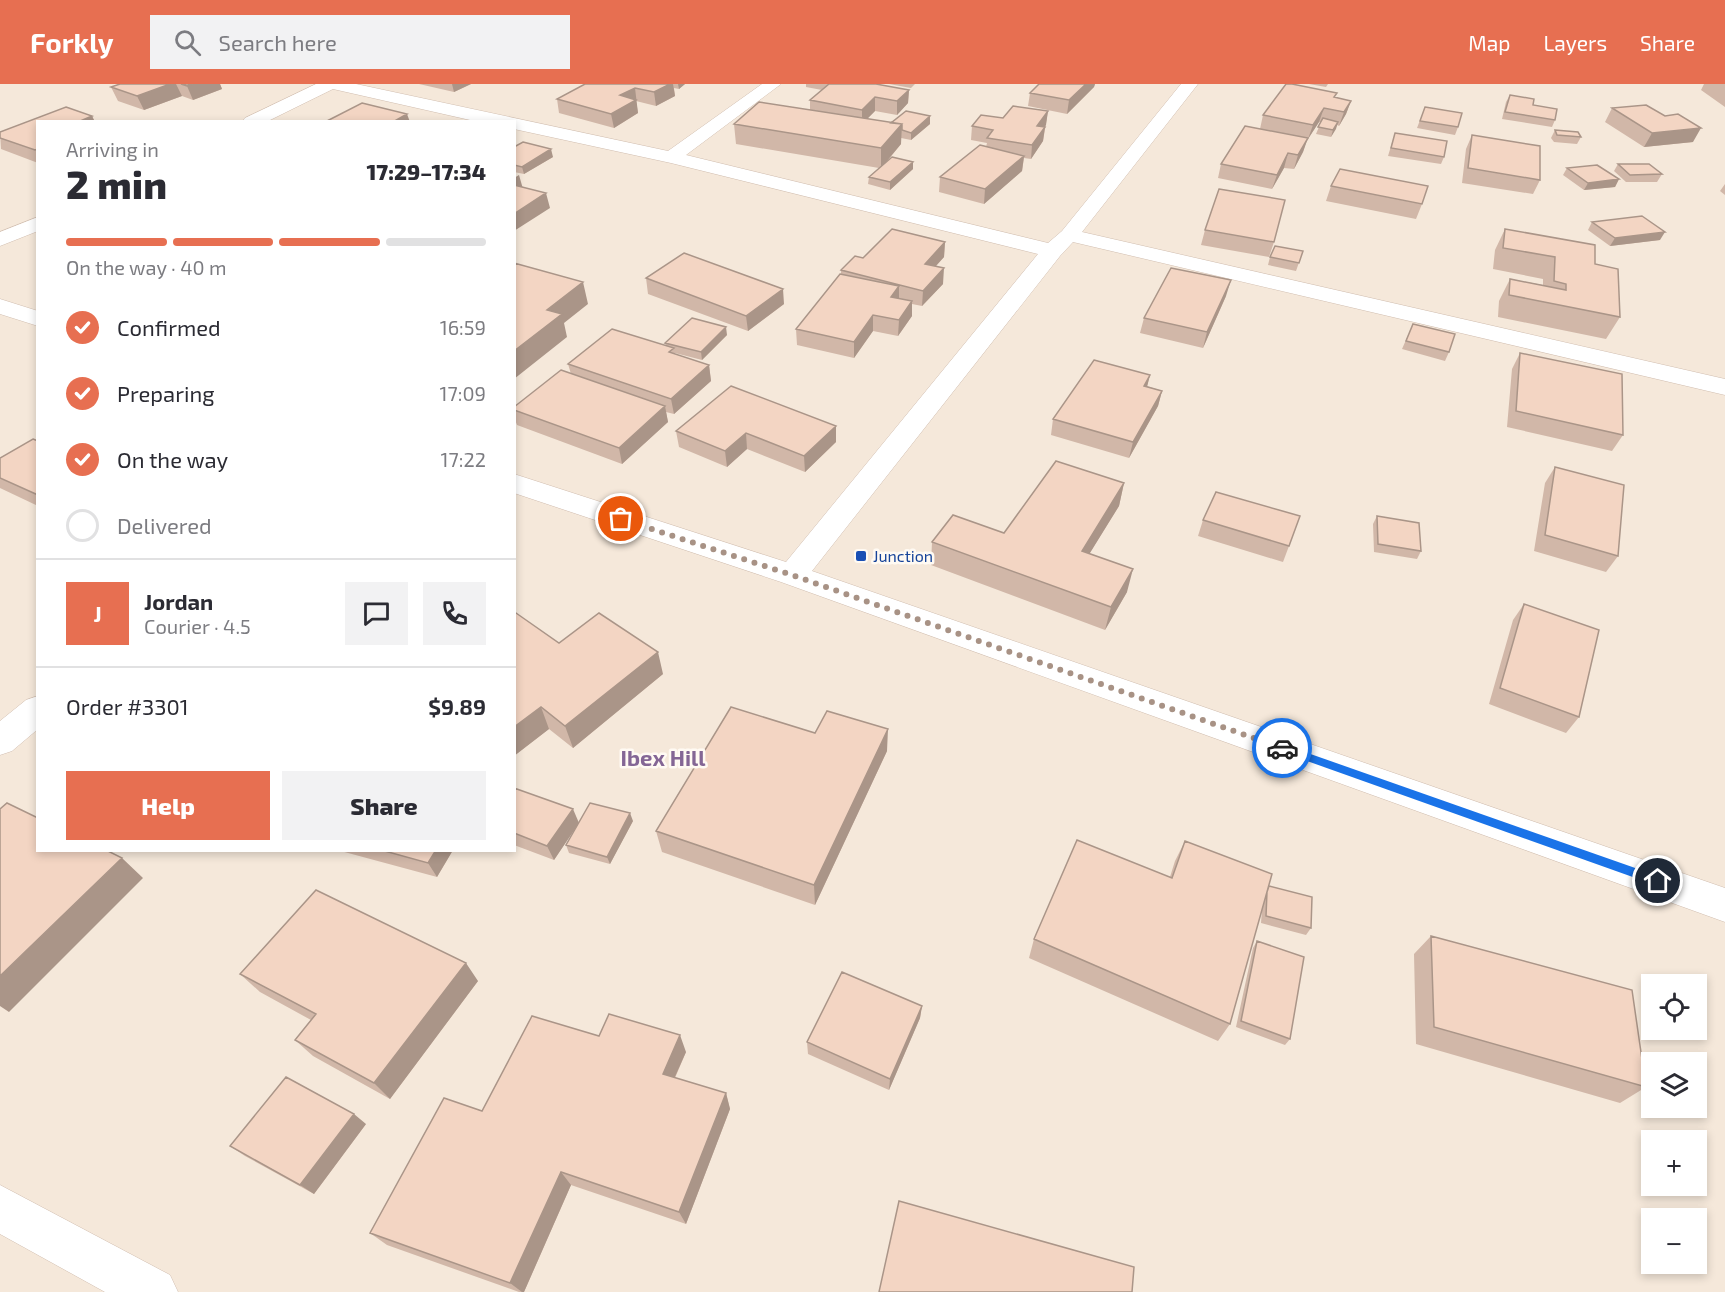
<!DOCTYPE html>
<meta charset="utf-8">
<style>
:root{--surface:#fff;--page:#f2f2f3;--text:#2b2b33;--muted:#7c7c81;--line:#e1e1e2;--accent:#e76f51}
body{margin:0;font-family:"Exo 2",sans-serif;background:var(--page);color:var(--text);height:100vh;display:flex;flex-direction:column;font-size:22px;white-space:nowrap}
*{box-sizing:border-box;margin:0}
p{font-size:20px;color:var(--muted)}
.icon{flex:none;width:33px;height:33px;fill:none;stroke:currentColor;stroke-width:2;stroke-linecap:round;stroke-linejoin:round}
.map{position:relative;flex:1;overflow:hidden}
.side{position:absolute;left:36px;top:36px;width:480px;height:732px;display:flex;flex-direction:column;background:var(--surface);border-radius:0px;box-shadow:0 3px 9px #0003}
.side>*{flex:none}
.fabs{position:absolute;left:1641px;top:890px;display:grid;gap:12px}
.fabs a{display:grid;place-items:center;width:66px;height:66px;border-radius:0px;background:var(--surface);box-shadow:0 3px 9px #0003;font-size:30px}
.pin{position:absolute;display:grid;place-items:center;width:51px;height:51px;color:#fff;margin:-26px;border:3px solid #fff;border-radius:50%;box-shadow:0 2px 6px #0007}
.courier{position:absolute;display:grid;place-items:center;width:60px;height:60px;margin:-30px;border:4px solid #1a73e8;border-radius:50%;background:#fff;color:#222;box-shadow:0 2px 8px #0007}
.headline em{font-style:normal;font-weight:800}
.headline div{display:flex;flex-direction:column-reverse}
.headline{display:flex;align-items:center;justify-content:space-between;height:102px;padding:0 30px}
h1{font-size:39px;font-weight:800;line-height:45px}
.bar{display:grid;grid-template-columns:repeat(4,1fr);gap:9px 6px;align-content:center;height:72px;padding:0 30px}
.bar i{height:8px;border-radius:4px;background:var(--line)}
.bar .current{background:var(--accent)}
.bar p{grid-column:span 4}
.line{display:flex;align-items:center;gap:15px;padding:0 30px;border-top:2px solid var(--line)}
.line div{flex:1}
.round{display:grid;place-items:center;flex:none;width:63px;height:63px;border-radius:0px;background:var(--page)}
ol{padding:0 30px;list-style:none}
li{display:flex;align-items:center;gap:18px;height:66px}
li p{margin-inline-start:auto}
li .icon{padding:6px;border-radius:50%;background:var(--accent);color:#fff;stroke-width:4}
li:last-child{color:var(--muted)}
li i{width:33px;height:33px;border:3px solid var(--line);border-radius:50%}
.primary-button{display:flex;gap:12px;margin-top:auto;padding:12px 30px}
.primary-button a{flex:1;height:69px;border-radius:0px;background:var(--accent);color:#fff;font-size:24px;font-weight:800;line-height:69px;text-align:center}
.primary-button a+a{background:var(--page);color:var(--text)}
header{display:flex;align-items:center;gap:36px;box-sizing:border-box;height:84px;padding:0 30px;background:var(--accent);color:#fff}
header strong{font-size:28px}
nav{display:flex;gap:33px;margin-inline-start:auto;font-size:21px}
.search{width:420px;height:54px;background:var(--page);display:flex;align-items:center;gap:15px;box-sizing:border-box;padding:0 21px;border-radius:0px;color:var(--muted);font-size:22px}
.map>svg:first-child{display:block}
.residential{fill:#f5e8da;fill-rule:evenodd}
.lines{fill:none;stroke-linecap:round;stroke-linejoin:round}
.street-casing{stroke:#d1beb0;stroke-width:1}
.street{fill:#fff;fill-rule:evenodd}
.wall{fill:#d1b7a8}
.shaded-wall{fill:#aa9588}
.building{fill:#f3d5c3;stroke:#aa9588;stroke-width:1.5}
.route{fill:#1a73e8}
.done{stroke:#a89285;stroke-width:6;stroke-dasharray:0 10.8}
.transit-dot{fill:#1a4fb4;stroke:#fffaf3;stroke-width:2}
.labels{text-anchor:middle;stroke-width:5;stroke-linejoin:round;paint-order:stroke}
.transit-label{font-size:16px;fill:#164399;stroke:#fffaf3;text-anchor:start}
.district-label{font-size:22px;font-weight:bold;fill:#846695;stroke:#fffaf3}
</style>
<header>
<strong>Forkly</strong>
<div class="search"><svg class="icon" aria-label="search" viewBox="0 0 24 24"><circle cx="10" cy="10" r="6"/><path d="M15 15l6 6"/></svg>Search here</div>
<nav><a>Map</a><a>Layers</a><a>Share</a></nav>
</header>
<div class="map">
<svg width="1725" height="1208" viewBox="0 0 1725 1208">
<rect width="100%" height="100%" fill="#fdf6ec"/>
<path class="residential" d="M 0,0 L 1725,0 L 1725,1208 L 0,1208 ZM 38,38 L 514,38 L 514,766 L 38,766 ZM 1652,900 L 1696,900 L 1696,945 L 1652,945 ZM 1652,978 L 1696,978 L 1696,1023 L 1652,1023 ZM 1652,1056 L 1696,1056 L 1696,1101 L 1652,1101 ZM 1652,1134 L 1696,1134 L 1696,1179 L 1652,1179 Z"/>
<g class="lines">
<defs>
<path id="street" d="M 316,0 L 356,0 L 668,67 L 762,0 L 781,0 L 686,71 L 1048,159 L 1062,147 L 1181,0 L 1198,0 L 1082,148 L 1725,295 L 1725,311 L 1073,158 L 1060,172 L 812,487 L 1725,804 L 1725,838 L 781,498 L 514,409 L 514,390 L 786,478 L 1038,170 L 671,79 L 514,45 L 514,38 L 479,38 L 333,5 L 266,38 L 242,38 L 245,34 Z
M 38,133 L 38,147 L 0,162 L 0,148 Z
M 0,215 L 38,227 L 38,242 L 0,230 Z
M 38,612 L 38,645 L 12,667 L 0,671 L 0,637 L 26,616 Z
M 0,1101 L 170,1191 L 178,1208 L 105,1208 L 0,1150 Z"/>
</defs>
<use href="#street" class="street-casing"/>
<use href="#street" class="street"/>
</g>
<path class="wall" d="M 120,0 L 220,0 L 222,5 L 193,16 L 182,12 L 144,26 L 118,17 L 111,3 Z
M 419,0 L 471,0 L 454,8 Z
M 585,0 L 685,0 L 679,5 L 674,4 L 675,12 L 656,22 L 636,17 L 638,29 L 614,44 L 559,29 L 557,15 Z
M 806,0 L 876,0 L 909,6 L 908,19 L 897,31 L 875,27 L 867,35 L 891,39 L 930,32 L 930,40 L 911,56 L 901,54 L 901,60 L 888,76 L 913,85 L 890,106 L 868,100 L 869,93 L 879,84 L 736,60 L 734,40 L 810,26 L 810,16 L 822,6 L 806,3 Z
M 889,0 L 915,0 L 911,4 Z
M 1039,0 L 1095,0 L 1094,3 L 1067,30 L 1028,22 L 1030,9 Z
M 1309,0 L 1328,0 L 1326,3 Z
M 1704,0 L 1725,0 L 1725,23 L 1701,6 Z
M 1510,11 L 1533,21 L 1555,36 L 1552,43 L 1502,35 L 1506,18 Z
M 1335,14 L 1351,17 L 1346,30 L 1339,42 L 1337,41 L 1331,53 L 1316,50 L 1321,38 L 1319,38 L 1308,55 L 1307,55 L 1303,68 L 1294,85 L 1284,84 L 1272,105 L 1218,94 L 1221,80 L 1260,45 L 1263,31 Z
M 66,23 L 92,32 L 95,38 L 38,38 L 38,79 L 1,65 L 0,48 Z
M 1425,23 L 1458,43 L 1455,51 L 1417,44 Z
M 1612,24 L 1693,58 L 1644,63 L 1605,38 Z
M 1048,27 L 1043,57 L 1031,75 L 1024,74 L 1022,87 L 984,120 L 939,108 L 940,93 L 986,63 L 987,59 L 971,56 L 972,42 L 1003,34 Z
M 1555,46 L 1581,53 L 1577,60 L 1554,58 L 1551,54 Z
M 1395,49 L 1444,73 L 1441,80 L 1388,72 Z
M 1472,51 L 1540,96 L 1533,110 L 1462,99 L 1466,65 Z
M 514,63 L 553,73 L 524,90 L 514,88 Z
M 1618,80 L 1662,90 L 1657,98 L 1626,98 L 1614,87 Z
M 1567,84 L 1619,95 L 1615,103 L 1584,106 L 1563,91 Z
M 1725,100 L 1725,111 L 1720,107 Z
M 1331,102 L 1422,120 L 1416,135 L 1326,117 Z
M 1592,138 L 1660,156 L 1610,162 L 1588,146 Z
M 1505,145 L 1595,180 L 1620,233 L 1606,255 L 1498,233 L 1499,217 L 1510,195 L 1543,201 L 1543,195 L 1493,185 L 1495,166 Z
M 1205,146 L 1274,158 L 1269,173 L 1201,161 Z
M 945,158 L 944,173 L 936,182 L 943,200 L 922,222 L 912,220 L 912,232 L 898,252 L 873,247 L 854,274 L 797,261 L 796,245 L 841,190 L 841,186 L 863,174 Z
M 1303,167 L 1296,187 L 1268,181 L 1270,173 Z
M 646,194 L 784,220 L 748,247 L 648,210 Z
M 1226,212 L 1203,264 L 1140,249 L 1144,234 Z
M 1413,240 L 1449,268 L 1445,277 L 1402,265 Z
M 727,251 L 702,276 L 675,269 L 675,270 L 709,281 L 711,297 L 674,330 L 666,328 L 668,338 L 622,380 L 517,341 L 514,333 L 514,323 L 571,290 L 568,280 L 666,262 L 665,259 Z
M 1520,269 L 1623,351 L 1612,367 L 1507,343 L 1512,285 Z
M 1150,291 L 1147,302 L 1162,307 L 1158,322 L 1129,374 L 1051,351 L 1053,335 Z
M 836,342 L 836,358 L 805,388 L 747,365 L 727,383 L 679,363 L 676,347 Z
M 38,357 L 38,422 L 0,404 L 0,374 Z
M 1555,383 L 1618,472 L 1606,488 L 1534,467 L 1545,399 Z
M 1124,399 L 1119,422 L 1089,470 L 1127,508 L 1105,546 L 931,481 L 932,458 L 1004,449 Z
M 1377,432 L 1421,467 L 1417,475 L 1374,468 L 1373,440 Z
M 1203,436 L 1289,462 L 1283,478 L 1198,452 Z
M 1524,520 L 1579,633 L 1566,649 L 1489,620 L 1513,536 Z
M 559,559 L 663,590 L 573,664 L 549,645 L 514,672 Z
M 815,649 L 887,667 L 815,821 L 662,768 L 656,747 Z
M 514,704 L 578,739 L 633,737 L 610,780 L 569,769 L 566,761 L 576,743 L 554,776 L 514,761 Z
M 1185,757 L 1269,802 L 1311,844 L 1306,851 L 1261,839 L 1262,826 L 1230,940 L 1218,957 L 1029,874 L 1034,855 L 1170,793 L 1175,777 Z
M 337,766 L 453,766 L 437,793 Z
M 1431,852 L 1646,1003 L 1620,1019 L 1416,960 L 1414,870 Z
M 1257,857 L 1290,955 L 1285,961 L 1236,943 L 1253,864 Z
M 240,890 L 478,897 L 390,1015 L 313,972 L 295,956 L 311,936 L 260,908 Z
M 922,922 L 920,934 L 889,1006 L 808,970 L 807,958 Z
M 599,952 L 686,968 L 675,994 L 726,1009 L 730,1025 L 686,1140 L 571,1101 L 524,1208 L 519,1208 L 387,1161 L 370,1149 L 482,1027 Z
M 366,1040 L 314,1110 L 245,1072 L 230,1062 Z"/>
<path class="shaded-wall" d="M 170,0 L 176,0 L 182,12 L 144,26 L 137,12 Z
M 193,0 L 220,0 L 222,5 L 193,16 L 187,2 Z
M 452,0 L 471,0 L 454,8 Z
M 670,0 L 673,0 L 675,12 L 656,22 L 654,8 Z
M 678,0 L 685,0 L 679,5 Z
M 1086,0 L 1095,0 L 1094,3 L 1067,30 L 1069,16 Z
M 635,4 L 638,29 L 614,44 L 611,30 L 620,11 Z
M 909,6 L 908,19 L 897,31 L 897,17 Z
M 875,13 L 875,27 L 862,40 L 862,26 Z
M 1351,17 L 1346,30 L 1339,42 L 1344,28 Z
M 1324,24 L 1319,38 L 1308,55 L 1313,41 Z
M 1048,27 L 1046,41 L 1035,56 L 1037,42 Z
M 407,30 L 410,38 L 393,38 Z
M 92,32 L 95,38 L 78,38 Z
M 930,32 L 930,40 L 911,56 L 911,49 Z
M 1338,38 L 1336,45 L 1331,53 L 1333,46 Z
M 902,40 L 901,60 L 881,84 L 881,64 Z
M 1045,43 L 1043,57 L 1031,75 L 1032,61 Z
M 1701,44 L 1693,58 L 1644,63 L 1652,49 Z
M 1308,54 L 1303,68 L 1294,85 L 1298,71 Z
M 551,65 L 553,73 L 524,90 L 522,83 Z
M 1288,69 L 1284,84 L 1272,105 L 1277,91 Z
M 1024,72 L 1022,87 L 984,120 L 985,105 Z
M 913,78 L 913,85 L 890,106 L 890,98 Z
M 519,91 L 523,105 L 514,111 L 514,94 Z
M 1619,95 L 1615,103 L 1584,106 L 1588,99 Z
M 546,109 L 550,124 L 514,147 L 514,130 Z
M 1665,148 L 1660,156 L 1610,162 L 1615,154 Z
M 945,158 L 944,173 L 924,195 L 925,180 Z
M 944,184 L 943,200 L 922,222 L 923,207 Z
M 1231,196 L 1226,212 L 1203,264 L 1207,248 Z
M 583,198 L 588,220 L 564,239 L 567,253 L 514,295 L 514,267 L 547,226 Z
M 899,202 L 899,217 L 891,213 Z
M 783,205 L 784,220 L 748,247 L 746,232 Z
M 912,217 L 912,232 L 898,252 L 899,236 Z
M 873,231 L 873,247 L 854,274 L 854,258 Z
M 726,243 L 727,251 L 702,276 L 701,268 Z
M 709,281 L 711,297 L 674,330 L 671,315 Z
M 1150,291 L 1146,307 L 1144,302 Z
M 1162,307 L 1158,322 L 1129,374 L 1133,358 Z
M 665,322 L 668,338 L 622,380 L 619,364 Z
M 836,342 L 836,358 L 805,388 L 804,372 Z
M 746,349 L 747,365 L 727,383 L 725,367 Z
M 1124,399 L 1119,422 L 1077,490 L 1082,467 Z
M 1133,485 L 1127,508 L 1105,546 L 1111,523 Z
M 658,568 L 663,590 L 573,664 L 565,642 Z
M 541,623 L 549,645 L 514,672 L 514,643 Z
M 888,645 L 887,667 L 815,821 L 814,801 Z
M 573,725 L 579,739 L 554,776 L 547,762 Z
M 630,729 L 633,737 L 610,780 L 607,773 Z
M 436,766 L 453,766 L 437,793 L 428,779 Z
M 122,774 L 143,794 L 9,928 L 0,922 L 0,892 Z
M 466,879 L 478,897 L 390,1015 L 374,999 Z
M 922,922 L 920,934 L 889,1006 L 890,995 Z
M 680,951 L 686,968 L 669,1006 L 663,990 Z
M 726,1009 L 730,1025 L 686,1140 L 679,1128 Z
M 354,1030 L 366,1040 L 314,1110 L 300,1101 Z
M 561,1088 L 571,1101 L 524,1208 L 522,1208 L 510,1199 Z"/>
<path class="building" d="M 120,0 L 170,0 L 137,12 L 111,3 Z
M 181,0 L 193,0 L 187,2 Z
M 585,0 L 670,0 L 654,8 L 635,4 L 620,11 L 636,16 L 611,30 L 557,15 Z
M 829,0 L 876,0 L 909,6 L 897,17 L 875,13 L 862,26 L 810,16 Z
M 1039,0 L 1086,0 L 1069,16 L 1030,9 Z
M 1286,0 L 1292,0 L 1337,9 L 1334,13 L 1351,17 L 1344,28 L 1324,24 L 1313,41 L 1263,31 Z
M 1510,11 L 1534,15 L 1533,21 L 1557,25 L 1555,36 L 1505,28 Z
M 759,18 L 902,40 L 881,64 L 734,40 Z
M 362,19 L 407,30 L 393,38 L 325,38 Z
M 1646,21 L 1665,32 L 1678,30 L 1701,44 L 1652,49 L 1612,24 Z
M 1013,22 L 1048,27 L 1037,42 L 1045,43 L 1032,61 L 987,54 L 993,46 L 972,42 L 981,31 L 1003,34 Z
M 66,23 L 92,32 L 78,38 L 38,38 L 38,65 L 35,66 L 0,54 L 0,48 Z
M 1425,23 L 1462,29 L 1458,43 L 1420,37 Z
M 906,27 L 930,32 L 911,49 L 902,46 L 902,40 L 891,39 Z
M 1323,34 L 1338,38 L 1333,46 L 1318,43 Z
M 1245,42 L 1308,54 L 1298,71 L 1288,69 L 1277,91 L 1221,80 Z
M 1555,46 L 1578,48 L 1581,53 L 1557,51 Z
M 1395,49 L 1447,57 L 1444,73 L 1391,64 Z
M 1472,51 L 1540,62 L 1540,96 L 1468,84 Z
M 523,58 L 551,65 L 522,83 L 514,81 L 514,63 Z
M 980,61 L 1024,72 L 985,105 L 940,93 Z
M 892,73 L 913,78 L 890,98 L 869,93 Z
M 1618,80 L 1649,80 L 1662,90 L 1630,91 Z
M 1597,81 L 1619,95 L 1588,99 L 1567,84 Z
M 1340,85 L 1428,102 L 1422,120 L 1331,102 Z
M 514,101 L 546,109 L 514,130 Z
M 1219,105 L 1285,116 L 1274,158 L 1205,146 Z
M 1642,132 L 1665,148 L 1615,154 L 1592,138 Z
M 892,145 L 945,158 L 925,180 L 944,184 L 923,207 L 841,186 L 855,172 L 863,174 Z
M 1505,145 L 1595,161 L 1595,180 L 1618,185 L 1620,233 L 1509,211 L 1510,195 L 1566,206 L 1566,200 L 1554,197 L 1555,173 L 1503,164 Z
M 1275,162 L 1303,167 L 1299,179 L 1270,173 Z
M 684,169 L 783,205 L 746,232 L 646,194 Z
M 514,179 L 583,198 L 547,226 L 562,230 L 514,267 Z
M 1171,184 L 1231,196 L 1207,248 L 1144,234 Z
M 840,190 L 899,202 L 891,213 L 912,217 L 899,236 L 873,231 L 854,258 L 796,245 Z
M 692,234 L 726,243 L 701,268 L 665,259 Z
M 1413,240 L 1455,250 L 1449,268 L 1406,257 Z
M 612,245 L 674,264 L 669,268 L 709,281 L 671,315 L 568,280 Z
M 1520,269 L 1622,290 L 1623,351 L 1516,327 Z
M 1094,276 L 1150,291 L 1144,302 L 1162,307 L 1133,358 L 1053,335 Z
M 561,286 L 665,322 L 619,364 L 514,326 L 514,323 Z
M 731,302 L 836,342 L 804,372 L 746,349 L 725,367 L 676,347 Z
M 33,355 L 38,357 L 38,411 L 0,394 L 0,374 Z
M 1056,377 L 1124,399 L 1082,467 L 1133,485 L 1111,523 L 932,458 L 953,431 L 1004,449 Z
M 1555,383 L 1624,401 L 1618,472 L 1545,451 Z
M 1216,408 L 1300,432 L 1289,462 L 1203,436 Z
M 1377,432 L 1419,439 L 1421,467 L 1378,460 Z
M 1524,520 L 1599,546 L 1579,633 L 1500,604 Z
M 516,529 L 559,559 L 599,529 L 658,568 L 565,642 L 541,623 L 514,643 L 514,531 Z
M 731,623 L 815,649 L 827,627 L 888,645 L 814,801 L 656,747 Z
M 514,704 L 573,725 L 547,762 L 514,749 Z
M 7,719 L 38,734 L 38,766 L 106,766 L 122,774 L 0,892 L 0,725 Z
M 590,719 L 630,729 L 607,773 L 566,761 Z
M 1077,756 L 1172,794 L 1185,757 L 1272,790 L 1230,940 L 1034,855 Z
M 381,766 L 436,766 L 428,779 Z
M 1269,802 L 1312,813 L 1311,844 L 1266,832 L 1267,808 Z
M 316,806 L 466,879 L 374,999 L 295,956 L 316,930 L 240,890 Z
M 1431,852 L 1632,906 L 1646,1003 L 1434,943 Z
M 1257,857 L 1304,873 L 1290,955 L 1241,937 Z
M 842,888 L 922,922 L 890,995 L 807,958 Z
M 609,930 L 680,951 L 663,990 L 726,1009 L 679,1128 L 561,1088 L 510,1199 L 370,1149 L 444,1014 L 482,1027 L 532,932 L 599,952 Z
M 286,993 L 354,1030 L 300,1101 L 230,1062 Z
M 899,1117 L 1134,1183 L 1132,1208 L 879,1208 Z"/>
<path class="route" d="M 1282,660 L 1658,792 L 1664,797 L 1658,802 L 1279,667 L 1277,664 Z"/>
<g class="lines">
<path class="done" d="M 621,435 L 792,491 L 1282,664"/>
</g>
<rect class="transit-dot" x="855" y="466" width="12" height="12" rx="3"/>
<g class="labels">
<g class="transit-label">
<text x="873" y="478">Junction</text>
</g>
<g class="district-label">
<text x="663" y="682">Ibex Hill</text>
</g>
</g>
</svg>
<div class="fabs">
<a><svg class="icon" aria-label="locate" viewBox="0 0 24 24"><circle cx="12" cy="12" r="6"/><path d="M12 2v4M12 18v4M2 12h4M18 12h4"/></svg></a>
<a><svg class="icon" aria-label="layers" viewBox="0 0 24 24"><path d="M12 4l9 5-9 5-9-5zM3 14l9 5 9-5"/></svg></a>
<a>+</a>
<a>−</a>
</div>
<div class="pin" style="left:621px;top:435px;background:#ea580c"><svg class="icon" aria-label="bag" viewBox="0 0 24 24"><path d="M5 8h14l-1 12H6zM9 8a3 3 0 0 1 6 0"/></svg></div>
<div class="pin" style="left:1658px;top:797px;background:#1f2937"><svg class="icon" aria-label="home" viewBox="0 0 24 24"><path d="M3 11l9-7 9 7M6 9v11h12V9"/></svg></div>
<div class="courier" style="left:1282px;top:664px"><svg class="icon" aria-label="car" viewBox="0 0 24 24"><path d="M5 17H2v-5l4-1 3-4h7l3 4 3 1v5h-3M9 17h6M6 11h13"/><circle cx="7" cy="17" r="2"/><circle cx="17" cy="17" r="2"/></svg></div>
<section class="side">
<div class="headline"><div><h1>2 min</h1><p>Arriving in</p></div><em>17:29–17:34</em></div>
<div class="bar"><i class="current"></i><i class="current"></i><i class="current"></i><i></i><p>On the way · 40 m</p></div>
<ol>
<li><svg class="icon" aria-label="check" viewBox="0 0 24 24"><path d="M5 12l5 5 9-10"/></svg>Confirmed<p>16:59</p></li>
<li><svg class="icon" aria-label="check" viewBox="0 0 24 24"><path d="M5 12l5 5 9-10"/></svg>Preparing<p>17:09</p></li>
<li><svg class="icon" aria-label="check" viewBox="0 0 24 24"><path d="M5 12l5 5 9-10"/></svg>On the way<p>17:22</p></li>
<li><i></i>Delivered</li>
</ol>
<div class="line" style="height:108px"><b class="round" style="background:var(--accent);color:#fff">J</b><div><b>Jordan</b><p>Courier · 4.5</p></div><a class="round"><svg class="icon" aria-label="chat" viewBox="0 0 24 24"><path d="M4 5h16v11H9l-5 4z"/></svg></a><a class="round"><svg class="icon" aria-label="phone" viewBox="0 0 24 24"><path d="M5 4h4l2 5-3 2q2 4 5 5l2-3 5 2v4C11 20 4 13 5 4z"/></svg></a></div>
<div class="line" style="height:78px"><div>Order #3301</div><b>$9.89</b></div>
<div class="primary-button"><a>Help</a><a>Share</a></div>
</section>
</div>
